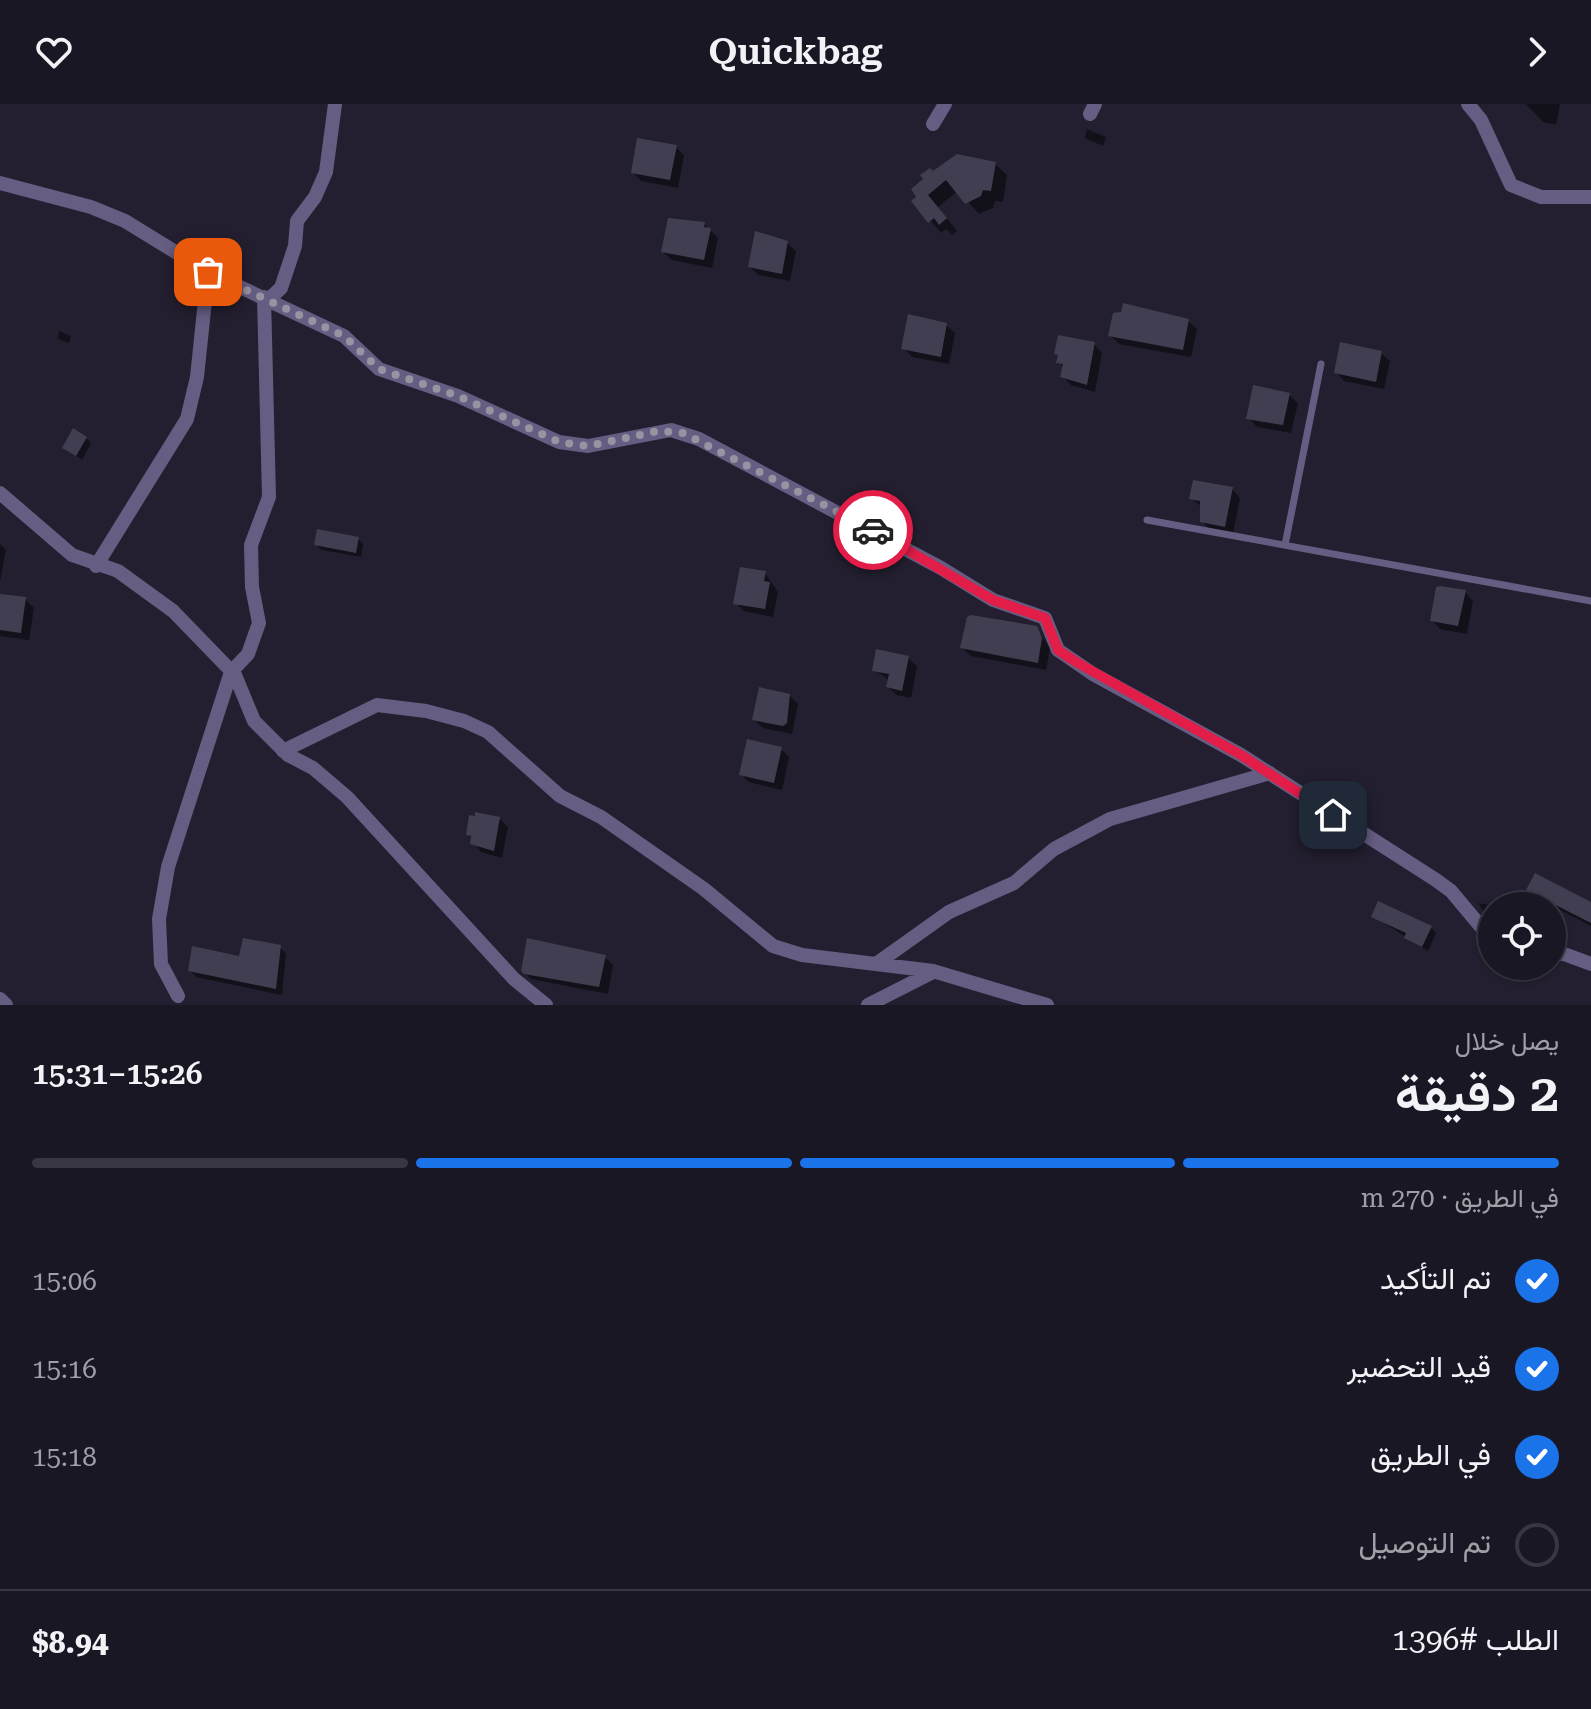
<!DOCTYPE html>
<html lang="ar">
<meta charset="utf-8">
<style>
:root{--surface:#1a1724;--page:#272431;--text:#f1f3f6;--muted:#9f9fa6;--line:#383641;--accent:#1a73e8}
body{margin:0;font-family:"Roboto Serif",Vazirmatn,serif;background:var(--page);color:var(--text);direction:rtl;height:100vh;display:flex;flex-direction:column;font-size:30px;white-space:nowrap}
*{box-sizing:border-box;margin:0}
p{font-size:26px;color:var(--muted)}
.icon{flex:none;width:44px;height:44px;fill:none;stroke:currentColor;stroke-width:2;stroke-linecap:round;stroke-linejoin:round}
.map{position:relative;height:901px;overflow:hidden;direction:ltr}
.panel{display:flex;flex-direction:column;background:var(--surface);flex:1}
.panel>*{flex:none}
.buttons{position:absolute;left:1478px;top:788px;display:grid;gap:16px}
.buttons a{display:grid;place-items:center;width:88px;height:88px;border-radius:50%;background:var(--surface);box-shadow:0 2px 6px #0004,0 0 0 2px var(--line);font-size:40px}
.pin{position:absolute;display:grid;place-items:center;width:68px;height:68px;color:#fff;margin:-34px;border-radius:16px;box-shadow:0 4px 12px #0006}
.courier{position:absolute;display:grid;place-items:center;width:80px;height:80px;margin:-40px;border:6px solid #e11d48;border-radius:50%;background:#fff;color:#222;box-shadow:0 2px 10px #0007}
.summary em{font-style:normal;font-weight:600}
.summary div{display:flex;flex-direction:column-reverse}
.summary{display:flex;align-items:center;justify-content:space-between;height:136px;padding:0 32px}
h1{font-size:52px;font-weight:600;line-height:60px}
.bar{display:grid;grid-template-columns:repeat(4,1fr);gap:12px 8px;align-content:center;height:96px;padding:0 32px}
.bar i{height:10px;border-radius:6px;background:var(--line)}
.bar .on{background:var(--accent)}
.bar p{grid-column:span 4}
.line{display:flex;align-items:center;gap:20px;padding:0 32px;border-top:2px solid var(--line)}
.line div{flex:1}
ol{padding:0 32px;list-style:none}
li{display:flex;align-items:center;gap:24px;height:88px}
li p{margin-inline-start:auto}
li .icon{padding:8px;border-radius:50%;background:var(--accent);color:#fff;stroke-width:4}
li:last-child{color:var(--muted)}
li i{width:44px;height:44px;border:4px solid var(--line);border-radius:50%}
header{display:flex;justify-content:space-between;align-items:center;height:104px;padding:0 32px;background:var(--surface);font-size:36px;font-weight:600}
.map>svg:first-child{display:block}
.shadow{fill:#0007}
.building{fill:#423e52}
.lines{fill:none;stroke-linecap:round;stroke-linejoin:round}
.lane{stroke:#665d82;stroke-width:7}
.street{stroke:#665d82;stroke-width:14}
.done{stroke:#9794a2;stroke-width:8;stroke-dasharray:0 14.4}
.route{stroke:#e11d48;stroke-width:10}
</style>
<header><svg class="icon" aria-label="forward" viewBox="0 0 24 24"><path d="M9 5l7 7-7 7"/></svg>Quickbag<svg class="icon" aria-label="heart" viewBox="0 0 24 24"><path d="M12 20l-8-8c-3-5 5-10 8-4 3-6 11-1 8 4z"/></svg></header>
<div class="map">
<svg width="1591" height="901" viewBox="0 0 1591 901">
<rect width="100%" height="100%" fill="#231f30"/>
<path class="shadow" d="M 1526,0 L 1560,0 L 1556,21 L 1543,18 Z
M 1087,25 L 1106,33 L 1103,42 L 1085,34 Z
M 676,43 L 684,51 L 678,84 L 641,77 L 633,68 Z
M 995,60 L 1007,71 L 1003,98 L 995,97 L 993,104 L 979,110 L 958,87 L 938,103 L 957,127 L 952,131 L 946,125 L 941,129 L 914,97 L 933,70 Z
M 704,120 L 718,134 L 712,164 L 672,156 L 663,148 Z
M 787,139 L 796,147 L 790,177 L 758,171 L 750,163 Z
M 1123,209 L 1188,217 L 1197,225 L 1191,253 L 1119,240 L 1110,231 Z
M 946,221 L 955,229 L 949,260 L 912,253 L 904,244 Z
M 59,227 L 71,232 L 69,239 L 58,235 Z
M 1094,240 L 1102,249 L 1095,288 L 1071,281 L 1062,272 L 1064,264 L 1059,258 Z
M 1381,249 L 1390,257 L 1384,285 L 1344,277 L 1336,268 Z
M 1289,291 L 1298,299 L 1291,329 L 1257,323 L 1249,314 Z
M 86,334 L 91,339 L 82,356 L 65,343 Z
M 1232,385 L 1240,394 L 1233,430 L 1210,426 L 1202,417 L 1202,403 L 1191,394 Z
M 358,435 L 363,440 L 361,453 L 322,446 L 316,441 Z
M 0,440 L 6,446 L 0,478 Z
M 765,469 L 778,488 L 773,513 L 744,507 L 736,499 Z
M 1465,488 L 1473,497 L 1467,530 L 1440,525 L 1432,516 Z
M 0,492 L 25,495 L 34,504 L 29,536 L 0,532 Z
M 1036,524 L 1050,544 L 1046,566 L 971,552 L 962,544 Z
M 908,554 L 917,562 L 911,594 L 897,591 L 888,583 L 889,576 L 874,566 Z
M 789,591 L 798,600 L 792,630 L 763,624 L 754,615 Z
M 781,645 L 789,653 L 782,686 L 749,678 L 741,670 Z
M 499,714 L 508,723 L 502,754 L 481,748 L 468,730 Z
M 1528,786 L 1591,800 L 1591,822 L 1537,794 Z
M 1478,799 L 1494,802 L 1492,814 L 1484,808 Z
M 1373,812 L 1431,824 L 1436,829 L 1428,847 Z
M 280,843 L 286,850 L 282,891 L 196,873 L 190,866 Z
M 605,853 L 613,861 L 608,890 L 531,875 L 523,867 Z"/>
<path class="building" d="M 637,34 L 677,41 L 670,76 L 631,69 Z
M 957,50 L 996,58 L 991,87 L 983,86 L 981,92 L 965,100 L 946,76 L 928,91 L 947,114 L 939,121 L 934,114 L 928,119 L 911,97 L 916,93 L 911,85 L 923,75 L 920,71 L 930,64 L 933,67 Z
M 668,114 L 705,118 L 704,123 L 711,124 L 704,156 L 661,148 Z
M 755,127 L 788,137 L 782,170 L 748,163 Z
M 1123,199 L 1189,215 L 1183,246 L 1108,232 L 1113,209 L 1121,208 Z
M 908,210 L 947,219 L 941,253 L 901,245 Z
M 1058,231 L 1095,238 L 1087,281 L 1060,273 L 1063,260 L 1056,259 L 1058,251 L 1054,250 Z
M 1340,238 L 1382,247 L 1376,278 L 1334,269 Z
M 1253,281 L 1290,289 L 1283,321 L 1246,315 Z
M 73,324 L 87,333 L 76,352 L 62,344 Z
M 1193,376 L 1233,383 L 1225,423 L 1200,418 L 1200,397 L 1189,395 Z
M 317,425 L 359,433 L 356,449 L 314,441 Z
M 740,463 L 766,467 L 764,477 L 770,478 L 765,505 L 733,500 Z
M 1440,482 L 1466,486 L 1458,522 L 1430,517 L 1436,483 Z
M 0,490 L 26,493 L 21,529 L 0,526 Z
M 971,511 L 1037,522 L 1042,534 L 1038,559 L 960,544 L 967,513 Z
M 876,545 L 909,552 L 902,587 L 886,583 L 889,570 L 872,567 Z
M 759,583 L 790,590 L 787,619 L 783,622 L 752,616 Z
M 747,635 L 782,643 L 774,679 L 739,671 Z
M 475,708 L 500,713 L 494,747 L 470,740 L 471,732 L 466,731 L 469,711 L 475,712 Z
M 1535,769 L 1591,798 L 1591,819 L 1526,786 Z
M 1378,797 L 1432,822 L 1422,843 L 1404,834 L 1406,829 L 1371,813 Z
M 243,834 L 281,841 L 276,885 L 188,867 L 192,842 L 239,852 Z
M 527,834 L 606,851 L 599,883 L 524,870 L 521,867 Z"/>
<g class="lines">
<path class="lane" d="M 1147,416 L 1591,497
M 1285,441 L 1321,260"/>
<path class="street" d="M 1468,0 L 1481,16 L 1511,81 L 1541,93 L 1591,93
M 1090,10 L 1095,0
M 933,20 L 945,0
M 0,79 L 91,103 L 125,117 L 208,168 L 344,232 L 379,265 L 458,292 L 559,338 L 588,342 L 671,326 L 699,335 L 941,464 L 993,496 L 1045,514 L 1058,546 L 1093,570 L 1241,651 L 1436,776 L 1451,787 L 1492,836
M 269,195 L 281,184 L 295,142 L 297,117 L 315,93 L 326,68 L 335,0
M 0,389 L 72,451 L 118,467 L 173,507 L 235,571 L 254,617 L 288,651 L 313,664 L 347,693 L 514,875 L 546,901
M 96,462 L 187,315 L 197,273 L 208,168
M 283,647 L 377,601 L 426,607 L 464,617 L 488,628 L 560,692 L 601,713 L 704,785 L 773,842 L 802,851 L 933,867 L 1047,901
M 1552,850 L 1564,850 L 1591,860
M 876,860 L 949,808 L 1014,779 L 1054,745 L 1110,715 L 1270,669
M 178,892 L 161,860 L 159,815 L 168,763 L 231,568 L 248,550 L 259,519 L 252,483 L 251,441 L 269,393 L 264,193
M 0,895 L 6,901
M 868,901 L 933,868"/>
</g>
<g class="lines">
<path class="done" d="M 208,168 L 344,232 L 379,265 L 458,292 L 559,338 L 588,342 L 658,327 L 683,329 L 873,426"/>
<path class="route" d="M 873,426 L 993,496 L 1045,514 L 1058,546 L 1076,558 L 1241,651 L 1333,711"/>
</g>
</svg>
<div class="buttons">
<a><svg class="icon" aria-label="locate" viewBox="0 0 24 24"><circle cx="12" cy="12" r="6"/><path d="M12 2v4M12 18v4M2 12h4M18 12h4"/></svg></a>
</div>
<div class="pin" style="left:208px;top:168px;background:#ea580c"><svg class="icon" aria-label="bag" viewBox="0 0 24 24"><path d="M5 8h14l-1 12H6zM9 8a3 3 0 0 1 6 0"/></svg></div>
<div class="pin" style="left:1333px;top:711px;background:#1f2937"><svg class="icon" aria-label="home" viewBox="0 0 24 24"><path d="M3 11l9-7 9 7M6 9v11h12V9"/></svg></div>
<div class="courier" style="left:873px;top:426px"><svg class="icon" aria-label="car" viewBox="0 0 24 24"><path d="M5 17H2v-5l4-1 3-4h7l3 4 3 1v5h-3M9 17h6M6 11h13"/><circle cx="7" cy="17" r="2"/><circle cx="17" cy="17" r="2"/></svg></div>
</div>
<section class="panel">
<div class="summary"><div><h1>2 دقيقة</h1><p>يصل خلال</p></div><em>15:26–15:31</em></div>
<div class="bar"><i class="on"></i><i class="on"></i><i class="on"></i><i></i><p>في الطريق · 270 m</p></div>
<ol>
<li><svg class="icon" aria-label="check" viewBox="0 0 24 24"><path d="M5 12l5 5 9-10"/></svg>تم التأكيد<p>15:06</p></li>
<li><svg class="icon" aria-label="check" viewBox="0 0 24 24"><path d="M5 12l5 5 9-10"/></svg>قيد التحضير<p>15:16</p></li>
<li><svg class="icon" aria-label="check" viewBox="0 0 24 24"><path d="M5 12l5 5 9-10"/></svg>في الطريق<p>15:18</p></li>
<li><i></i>تم التوصيل</li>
</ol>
<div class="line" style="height:104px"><div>الطلب #1396</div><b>$8.94</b></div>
</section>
